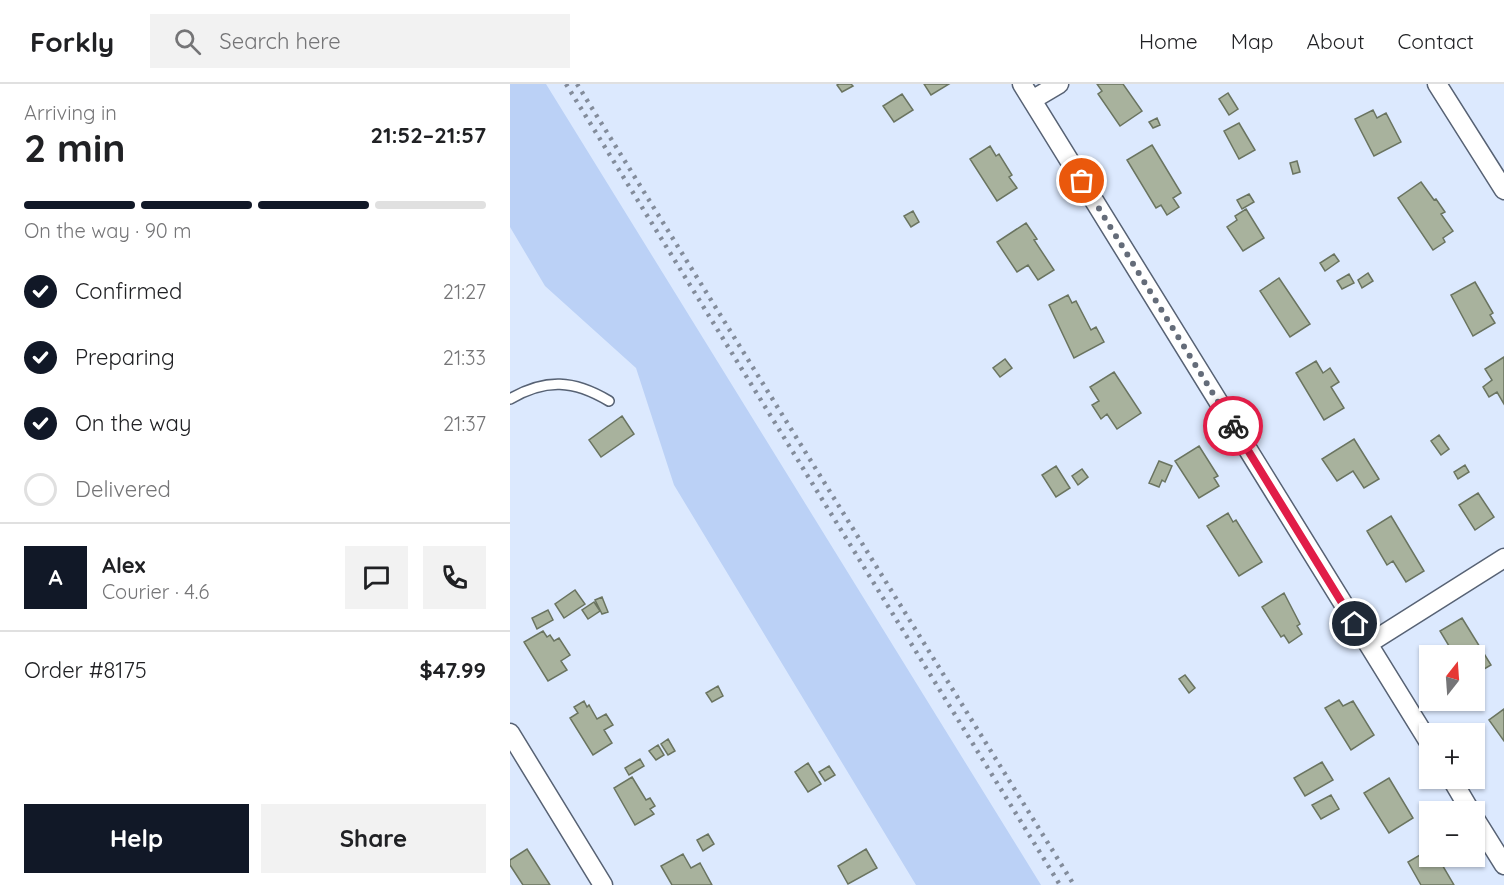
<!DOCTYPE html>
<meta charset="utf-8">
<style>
:root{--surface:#fff;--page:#f2f2f2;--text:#202124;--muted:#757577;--line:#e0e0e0;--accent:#111827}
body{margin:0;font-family:Quicksand,sans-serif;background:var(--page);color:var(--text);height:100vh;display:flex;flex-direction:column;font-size:22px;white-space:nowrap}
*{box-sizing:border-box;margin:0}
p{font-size:20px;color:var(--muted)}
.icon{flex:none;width:33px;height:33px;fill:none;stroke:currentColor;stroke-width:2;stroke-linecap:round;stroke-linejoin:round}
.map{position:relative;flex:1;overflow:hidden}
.panel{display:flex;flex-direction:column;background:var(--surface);width:510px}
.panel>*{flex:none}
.needle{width:39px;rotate:17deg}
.fabs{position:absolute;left:909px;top:561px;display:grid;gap:12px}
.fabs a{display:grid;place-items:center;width:66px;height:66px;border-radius:0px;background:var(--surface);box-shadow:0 2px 4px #0004;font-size:30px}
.pin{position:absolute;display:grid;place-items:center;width:51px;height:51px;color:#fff;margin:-26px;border:3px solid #fff;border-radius:50%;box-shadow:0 2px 6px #0007}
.courier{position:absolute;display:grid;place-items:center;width:60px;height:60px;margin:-30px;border:4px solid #e11d48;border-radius:50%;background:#fff;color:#222;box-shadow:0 2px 8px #0007}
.summary em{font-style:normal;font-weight:800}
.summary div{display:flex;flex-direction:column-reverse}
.summary{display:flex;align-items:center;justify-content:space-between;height:102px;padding:0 24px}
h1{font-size:39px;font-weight:800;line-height:45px}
.bar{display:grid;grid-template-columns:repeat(4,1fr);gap:9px 6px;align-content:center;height:72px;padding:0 24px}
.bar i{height:8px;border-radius:4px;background:var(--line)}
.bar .on{background:var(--accent)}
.bar p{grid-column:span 4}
.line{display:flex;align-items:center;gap:15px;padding:0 24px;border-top:2px solid var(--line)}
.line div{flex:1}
.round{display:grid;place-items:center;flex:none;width:63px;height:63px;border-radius:0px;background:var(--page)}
ol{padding:0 24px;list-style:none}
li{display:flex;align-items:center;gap:18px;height:66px}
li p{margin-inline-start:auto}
li .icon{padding:6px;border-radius:50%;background:var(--accent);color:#fff;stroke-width:4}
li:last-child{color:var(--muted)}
li i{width:33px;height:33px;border:3px solid var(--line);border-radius:50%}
.action{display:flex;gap:12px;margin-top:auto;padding:12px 24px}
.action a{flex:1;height:69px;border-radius:0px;background:var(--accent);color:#fff;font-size:24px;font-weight:800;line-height:69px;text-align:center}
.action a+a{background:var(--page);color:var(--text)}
header{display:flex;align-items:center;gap:36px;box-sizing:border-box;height:84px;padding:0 30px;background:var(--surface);border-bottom:2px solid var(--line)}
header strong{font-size:28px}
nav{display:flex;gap:33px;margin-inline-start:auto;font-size:21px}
.search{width:420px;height:54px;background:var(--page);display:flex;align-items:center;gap:15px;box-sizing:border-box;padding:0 21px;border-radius:0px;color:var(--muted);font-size:22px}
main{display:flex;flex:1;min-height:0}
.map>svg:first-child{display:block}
.green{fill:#bbd1f6}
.building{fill:#a8b29d;stroke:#6a7460;stroke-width:1.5}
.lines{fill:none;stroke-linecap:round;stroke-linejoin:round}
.lane-casing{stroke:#576274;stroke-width:12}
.street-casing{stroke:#576274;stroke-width:21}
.lane{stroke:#fff;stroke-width:9}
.street{stroke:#fff;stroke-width:18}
.rail{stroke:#838c9b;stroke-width:4.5;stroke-dasharray:3 6;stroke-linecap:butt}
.done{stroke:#646c79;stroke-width:6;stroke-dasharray:0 10.8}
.route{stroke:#e11d48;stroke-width:8}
</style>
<header>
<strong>Forkly</strong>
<div class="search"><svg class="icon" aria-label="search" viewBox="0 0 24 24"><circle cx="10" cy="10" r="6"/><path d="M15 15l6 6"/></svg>Search here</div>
<nav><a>Home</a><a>Map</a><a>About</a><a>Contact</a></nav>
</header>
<main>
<section class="panel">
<div class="summary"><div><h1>2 min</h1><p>Arriving in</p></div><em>21:52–21:57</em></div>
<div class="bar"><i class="on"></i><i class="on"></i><i class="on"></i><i></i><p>On the way · 90 m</p></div>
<ol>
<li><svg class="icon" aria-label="check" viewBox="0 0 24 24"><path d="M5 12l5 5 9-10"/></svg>Confirmed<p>21:27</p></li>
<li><svg class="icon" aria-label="check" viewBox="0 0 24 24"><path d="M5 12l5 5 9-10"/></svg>Preparing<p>21:33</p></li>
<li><svg class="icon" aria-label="check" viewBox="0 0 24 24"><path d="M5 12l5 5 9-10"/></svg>On the way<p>21:37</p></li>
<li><i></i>Delivered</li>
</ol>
<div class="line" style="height:108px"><b class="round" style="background:var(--accent);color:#fff">A</b><div><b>Alex</b><p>Courier · 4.6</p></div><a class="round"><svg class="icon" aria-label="chat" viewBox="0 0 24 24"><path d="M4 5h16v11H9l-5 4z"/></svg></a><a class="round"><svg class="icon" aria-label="phone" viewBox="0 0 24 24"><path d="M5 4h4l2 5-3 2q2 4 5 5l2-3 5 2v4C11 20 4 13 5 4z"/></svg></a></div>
<div class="line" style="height:78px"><div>Order #8175</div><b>$47.99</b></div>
<div class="action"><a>Help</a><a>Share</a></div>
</section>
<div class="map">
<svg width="994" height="801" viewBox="0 0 994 801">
<rect width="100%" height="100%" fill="#dce9fe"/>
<path class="green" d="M 0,0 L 36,0 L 531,801 L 406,801 L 164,401 L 126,284 L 35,202 L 0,143 Z"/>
<path class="building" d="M 329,0 L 341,0 L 343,2 L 332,8 L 327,1 Z
M 414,0 L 439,0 L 421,11 Z
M 587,0 L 613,0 L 632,27 L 610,42 L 588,10 L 592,7 Z
M 718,9 L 728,25 L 719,31 L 709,15 Z
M 392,10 L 403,26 L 384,38 L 373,22 Z
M 863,26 L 867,34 L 876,29 L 891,58 L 864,72 L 845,35 Z
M 647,34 L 650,41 L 643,44 L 639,38 Z
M 729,39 L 745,66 L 729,75 L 714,47 Z
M 642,61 L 671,109 L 663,114 L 669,123 L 657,131 L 651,121 L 646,124 L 617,76 Z
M 480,62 L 486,72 L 489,70 L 502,91 L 499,93 L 507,104 L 487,117 L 460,75 Z
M 787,77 L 790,88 L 783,90 L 780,79 Z
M 911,98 L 924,116 L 926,115 L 935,128 L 931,130 L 943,147 L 933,154 L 935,158 L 923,166 L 888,114 Z
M 739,110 L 744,118 L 732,125 L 727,116 Z
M 736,125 L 754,154 L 733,167 L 717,143 L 727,136 L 725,132 Z
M 403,127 L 409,138 L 401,143 L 394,132 Z
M 516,139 L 527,155 L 524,156 L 544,186 L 528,196 L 518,181 L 507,188 L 487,158 Z
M 824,170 L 829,177 L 815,187 L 810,179 Z
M 858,189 L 863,197 L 852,204 L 848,196 Z
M 839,190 L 844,199 L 832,205 L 827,197 Z
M 769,194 L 800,240 L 780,253 L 750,207 Z
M 965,198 L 983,229 L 980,231 L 985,239 L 963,252 L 941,211 Z
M 558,211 L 562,219 L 566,217 L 581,246 L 586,243 L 594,258 L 564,274 L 539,221 Z
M 994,273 L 994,320 L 987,308 L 979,313 L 973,303 L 982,296 L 975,285 Z
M 495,275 L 502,284 L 490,293 L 483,284 Z
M 806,277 L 813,289 L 820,284 L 829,298 L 821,303 L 834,324 L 814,336 L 786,289 Z
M 604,288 L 631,329 L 607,345 L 597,330 L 591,335 L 582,321 L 589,317 L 580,303 Z
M 112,332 L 124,350 L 91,373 L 79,356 Z
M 929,351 L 939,365 L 931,371 L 921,357 Z
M 844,355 L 869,395 L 854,404 L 843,387 L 827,397 L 812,375 Z
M 689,362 L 708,392 L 704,394 L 709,402 L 689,414 L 665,377 Z
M 649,377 L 662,382 L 655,398 L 652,396 L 649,403 L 639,399 Z
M 955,381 L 959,388 L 948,395 L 944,388 Z
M 546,382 L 560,404 L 546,413 L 532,391 Z
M 572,385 L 578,393 L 568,401 L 562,392 Z
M 968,409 L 984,433 L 965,446 L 949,421 Z
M 718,429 L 723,438 L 726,436 L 752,478 L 729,492 L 697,442 Z
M 881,432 L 914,487 L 896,498 L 883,477 L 877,481 L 857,447 Z
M 65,506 L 75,520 L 54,534 L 45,520 Z
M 774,509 L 790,540 L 787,542 L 792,550 L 779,559 L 774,551 L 771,553 L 752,523 Z
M 92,513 L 98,528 L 92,530 L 85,516 Z
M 84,518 L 90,527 L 78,535 L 72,526 Z
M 38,526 L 43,536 L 27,545 L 22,534 Z
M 952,534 L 981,581 L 964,591 L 964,572 L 945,572 L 930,547 Z
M 33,547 L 37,553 L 40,551 L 44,557 L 49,554 L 60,571 L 51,577 L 57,586 L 38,597 L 14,558 Z
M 675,591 L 685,604 L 679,609 L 669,595 Z
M 208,602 L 213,612 L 202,618 L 196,609 Z
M 829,616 L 833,622 L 843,617 L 864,651 L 841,666 L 815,624 Z
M 74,617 L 77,623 L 79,621 L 87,635 L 96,630 L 103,641 L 94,646 L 102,659 L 83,671 L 60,634 L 68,629 L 64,623 Z
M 994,625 L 994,657 L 979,636 Z
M 158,655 L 165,667 L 158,671 L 151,660 Z
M 148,661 L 154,671 L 146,676 L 139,667 Z
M 130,675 L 134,682 L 119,691 L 115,684 Z
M 812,678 L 823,696 L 795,712 L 784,694 Z
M 298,679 L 311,700 L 298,708 L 285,688 Z
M 319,682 L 325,691 L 315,697 L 309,688 Z
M 122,693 L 136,716 L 140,714 L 145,722 L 140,725 L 144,730 L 125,741 L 104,704 Z
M 879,694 L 903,734 L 879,749 L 854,709 Z
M 821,711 L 829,725 L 811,735 L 802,721 Z
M 198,750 L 204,760 L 193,767 L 187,756 Z
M 17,765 L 40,801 L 13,801 L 0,781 L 0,776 Z
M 356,765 L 367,784 L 338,800 L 328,782 Z
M 920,765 L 920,772 L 927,772 L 944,801 L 911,801 L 898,778 Z
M 173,770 L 181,784 L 190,779 L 202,801 L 162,801 L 151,782 Z"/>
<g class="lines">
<defs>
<path id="lane" d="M 0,315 C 36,294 64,296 99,317"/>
<path id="street" d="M 512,0 L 920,660
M 927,0 L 994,106
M 522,16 L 549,0
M 858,560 L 994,474
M 0,649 L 93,801
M 941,694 L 961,728
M 964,733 L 994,781"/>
</defs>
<use href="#lane" class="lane-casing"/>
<use href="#street" class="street-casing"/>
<use href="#lane" class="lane"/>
<use href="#street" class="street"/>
<path class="rail" d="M 56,0 L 550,801
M 67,0 L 564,801"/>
</g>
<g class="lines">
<path class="done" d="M 572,97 L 723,342"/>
<path class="route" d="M 723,342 L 845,540"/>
</g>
</svg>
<div class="fabs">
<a><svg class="needle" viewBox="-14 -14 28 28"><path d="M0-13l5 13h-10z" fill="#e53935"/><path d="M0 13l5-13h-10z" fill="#757577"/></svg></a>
<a>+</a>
<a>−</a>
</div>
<div class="pin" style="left:572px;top:97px;background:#ea580c"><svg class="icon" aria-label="bag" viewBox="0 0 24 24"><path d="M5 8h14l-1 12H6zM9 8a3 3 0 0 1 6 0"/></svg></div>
<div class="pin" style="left:845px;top:540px;background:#1f2937"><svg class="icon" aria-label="home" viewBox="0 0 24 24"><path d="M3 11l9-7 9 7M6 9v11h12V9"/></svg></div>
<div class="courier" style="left:723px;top:342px"><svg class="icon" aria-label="bike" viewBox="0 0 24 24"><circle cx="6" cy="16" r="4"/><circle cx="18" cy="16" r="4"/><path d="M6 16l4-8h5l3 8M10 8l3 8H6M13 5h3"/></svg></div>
</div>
</main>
